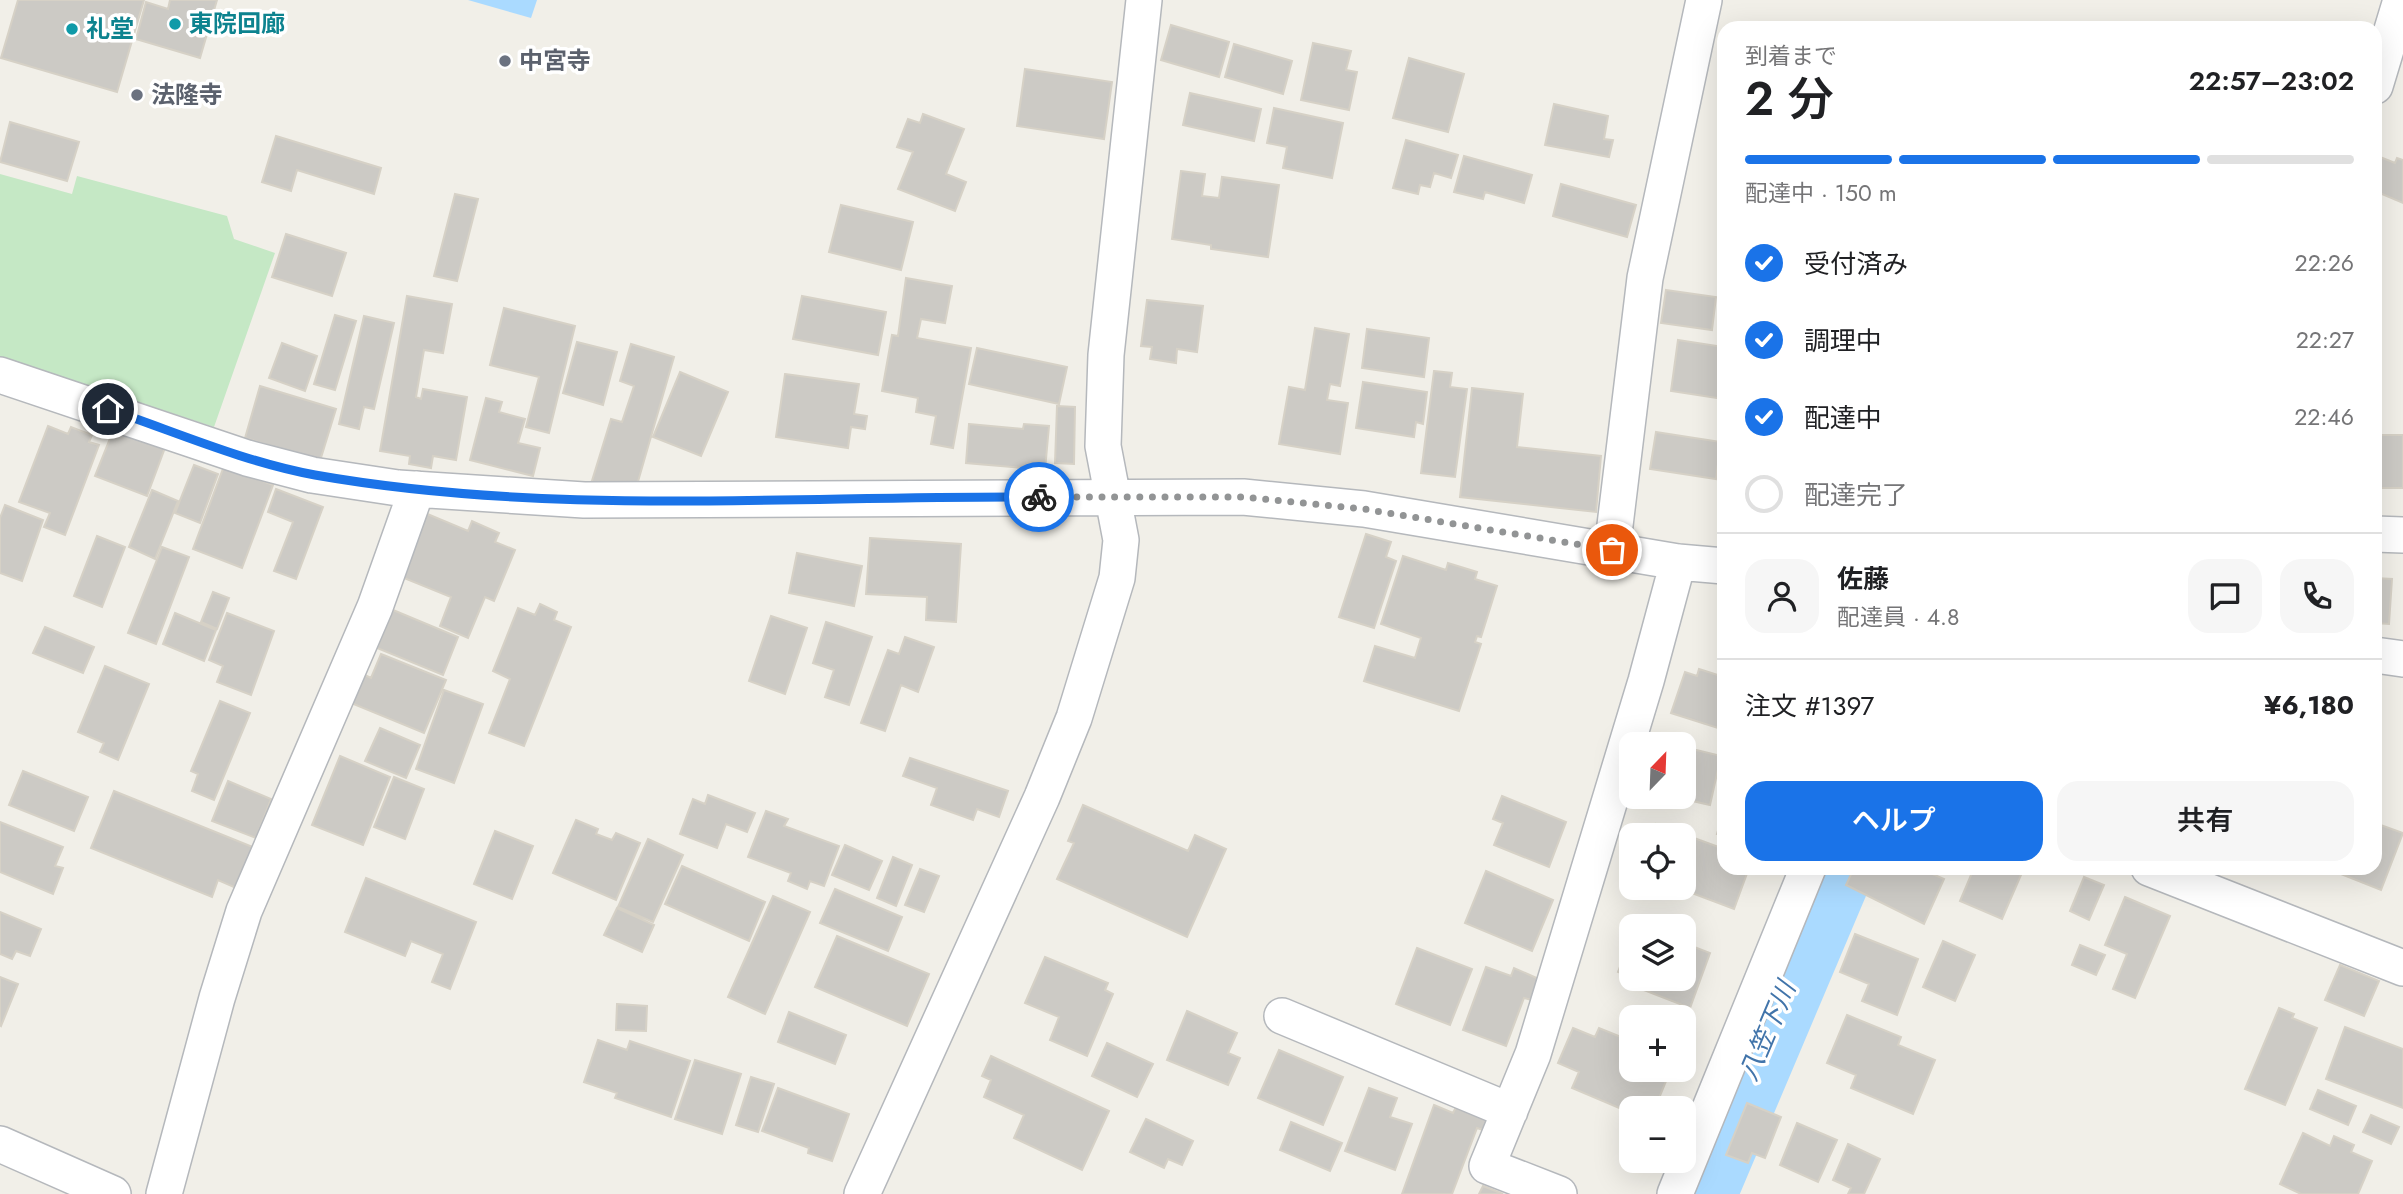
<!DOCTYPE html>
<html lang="ja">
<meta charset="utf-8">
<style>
:root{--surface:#fff;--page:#f6f6f6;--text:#202124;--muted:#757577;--line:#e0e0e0;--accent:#1a73e8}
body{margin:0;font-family:Jost,"Noto Sans JP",sans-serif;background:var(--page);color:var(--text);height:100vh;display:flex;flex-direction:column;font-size:26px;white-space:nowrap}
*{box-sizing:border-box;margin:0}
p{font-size:23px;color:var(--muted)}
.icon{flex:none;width:38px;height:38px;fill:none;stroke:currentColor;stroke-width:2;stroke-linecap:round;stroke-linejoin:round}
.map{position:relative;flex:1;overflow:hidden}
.details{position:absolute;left:1717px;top:21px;width:665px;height:854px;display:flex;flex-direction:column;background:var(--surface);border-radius:21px;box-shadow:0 7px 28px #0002}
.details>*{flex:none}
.needle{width:46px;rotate:23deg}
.tools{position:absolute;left:1619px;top:732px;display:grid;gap:14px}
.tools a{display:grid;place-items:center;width:77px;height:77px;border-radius:14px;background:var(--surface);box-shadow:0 7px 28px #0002;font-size:35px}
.pin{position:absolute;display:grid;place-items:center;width:60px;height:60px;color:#fff;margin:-30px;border:4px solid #fff;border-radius:50%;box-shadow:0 2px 7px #0007}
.courier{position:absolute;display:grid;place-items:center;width:70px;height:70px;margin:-35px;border:5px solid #1a73e8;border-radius:50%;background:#fff;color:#222;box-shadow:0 2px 9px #0007}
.headline em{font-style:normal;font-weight:600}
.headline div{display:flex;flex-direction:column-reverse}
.headline{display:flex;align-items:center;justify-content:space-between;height:119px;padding:0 28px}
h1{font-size:46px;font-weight:600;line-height:52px}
.bar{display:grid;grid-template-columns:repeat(4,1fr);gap:10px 7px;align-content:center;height:84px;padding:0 28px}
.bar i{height:9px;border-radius:5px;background:var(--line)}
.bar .selected{background:var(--accent)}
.bar p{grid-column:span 4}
.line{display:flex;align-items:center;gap:18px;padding:0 28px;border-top:2px solid var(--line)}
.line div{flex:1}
.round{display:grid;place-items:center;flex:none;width:74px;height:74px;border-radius:21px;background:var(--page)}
ol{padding:0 28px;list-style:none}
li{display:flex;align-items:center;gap:21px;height:77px}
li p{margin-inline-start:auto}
li .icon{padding:7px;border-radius:50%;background:var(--accent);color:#fff;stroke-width:4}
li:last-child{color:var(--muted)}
li i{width:38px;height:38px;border:4px solid var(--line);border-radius:50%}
.cta{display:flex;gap:14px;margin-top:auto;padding:14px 28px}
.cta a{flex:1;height:80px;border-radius:21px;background:var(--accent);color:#fff;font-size:28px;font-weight:600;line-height:80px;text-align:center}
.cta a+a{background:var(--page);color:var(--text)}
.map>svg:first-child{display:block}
.green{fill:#c5e8c5}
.water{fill:#aadaff}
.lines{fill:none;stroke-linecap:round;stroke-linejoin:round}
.river{stroke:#aadaff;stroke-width:77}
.building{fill:#cccac5;stroke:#d6d1c6;stroke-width:2}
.street-casing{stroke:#b5b8bc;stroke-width:38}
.street{stroke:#fff;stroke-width:35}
.done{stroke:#929495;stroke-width:7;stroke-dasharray:0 12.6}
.route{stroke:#1a73e8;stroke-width:9}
.culture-dot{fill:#0f9aa8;stroke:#fff;stroke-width:2.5}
.worship-dot{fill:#6b7280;stroke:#fff;stroke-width:2.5}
.labels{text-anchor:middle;stroke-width:7;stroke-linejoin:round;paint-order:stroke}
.culture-label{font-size:24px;font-weight:bold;fill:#0d838f;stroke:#fff;text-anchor:start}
.worship-label{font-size:24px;font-weight:bold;fill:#5b616d;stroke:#fff;text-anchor:start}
.water-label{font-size:26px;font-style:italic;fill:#4174aa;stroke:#fff}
</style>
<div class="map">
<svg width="2403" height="1194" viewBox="0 0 2403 1194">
<rect width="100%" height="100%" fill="#f1efe8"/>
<path class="green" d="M 0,174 L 72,194 L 77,176 L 227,216 L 234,239 L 275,253 L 214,427 L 0,357 Z"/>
<path class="water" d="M 468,0 L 537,0 L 531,18 Z"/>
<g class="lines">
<path class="river" d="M 1698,1194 L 1836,868"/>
</g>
<path class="building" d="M 18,0 L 144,0 L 117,92 L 1,58 Z
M 170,0 L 217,0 L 200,58 L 136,39 L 146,2 L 168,9 Z
M 1171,25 L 1229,42 L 1219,77 L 1161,60 Z
M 1313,43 L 1351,51 L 1346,70 L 1357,72 L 1349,110 L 1301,100 Z
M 1234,44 L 1292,61 L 1283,94 L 1225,77 Z
M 1409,58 L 1464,74 L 1448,132 L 1393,118 Z
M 1025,69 L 1112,82 L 1104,139 L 1017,126 Z
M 1190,93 L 1261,109 L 1254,141 L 1183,125 Z
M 1554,104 L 1608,116 L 1604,139 L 1613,140 L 1609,157 L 1545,145 Z
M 1274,108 L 1343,123 L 1332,178 L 1283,168 L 1287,147 L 1267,143 Z
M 923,114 L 964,129 L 946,174 L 966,182 L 955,211 L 898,189 L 913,152 L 897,147 L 908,119 L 920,123 Z
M 10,122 L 79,142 L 67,181 L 0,162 Z
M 276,136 L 381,168 L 374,194 L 297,170 L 291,191 L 262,182 Z
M 1406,140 L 1458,155 L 1451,178 L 1434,173 L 1430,187 L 1420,185 L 1418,194 L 1393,188 Z
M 2375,155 L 2395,163 L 2397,158 L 2403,160 L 2403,203 L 2375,191 Z
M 1464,156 L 1532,175 L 1524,203 L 1485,192 L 1483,199 L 1454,192 Z
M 1181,171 L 1205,174 L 1202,196 L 1219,198 L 1222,177 L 1279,185 L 1268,257 L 1211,249 L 1211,245 L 1172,239 Z
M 1561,184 L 1636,205 L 1627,237 L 1553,216 Z
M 455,194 L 478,199 L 457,281 L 434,276 Z
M 841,205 L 913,222 L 901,270 L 829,252 Z
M 286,234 L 346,253 L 332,296 L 272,277 Z
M 906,278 L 952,286 L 945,323 L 921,319 L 917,338 L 971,348 L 953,448 L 931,444 L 936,416 L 916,412 L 918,398 L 882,391 L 892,335 L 898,336 Z
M 1666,290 L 1716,297 L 1712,330 L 1661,323 Z
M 407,296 L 452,304 L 443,353 L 424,350 L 416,397 L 421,399 L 423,389 L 467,397 L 456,460 L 433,456 L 431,468 L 409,464 L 410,456 L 380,451 Z
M 802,296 L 886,312 L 878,355 L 793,339 Z
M 1147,300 L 1203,306 L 1197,352 L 1177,349 L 1176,363 L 1150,359 L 1152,347 L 1141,346 Z
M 504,308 L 575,326 L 549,433 L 526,427 L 539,377 L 490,365 Z
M 335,315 L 356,321 L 335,390 L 314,384 Z
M 364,316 L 394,323 L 374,409 L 364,407 L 359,429 L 339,424 Z
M 1315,328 L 1349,334 L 1340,386 L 1330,384 L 1327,400 L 1348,403 L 1340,454 L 1279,444 L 1289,387 L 1305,390 Z
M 1367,329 L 1429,338 L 1424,377 L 1362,368 Z
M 1678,340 L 1724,347 L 1724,399 L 1671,391 Z
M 577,342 L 617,352 L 603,405 L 563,393 Z
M 282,343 L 317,356 L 305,391 L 269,378 Z
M 631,344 L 674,357 L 637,485 L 591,484 L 611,419 L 622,422 L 634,386 L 620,381 Z
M 977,348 L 1067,367 L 1059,404 L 969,384 Z
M 1434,371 L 1452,373 L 1450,387 L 1467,389 L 1455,477 L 1421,473 Z
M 680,372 L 728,392 L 701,456 L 653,437 Z
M 785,374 L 859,384 L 854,414 L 867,416 L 865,429 L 851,427 L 848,448 L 776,437 Z
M 1363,382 L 1427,392 L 1423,424 L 1416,422 L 1414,437 L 1356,428 Z
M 260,386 L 336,409 L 320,461 L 245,438 Z
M 1472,388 L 1523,394 L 1517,447 L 1601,456 L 1596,512 L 1460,497 Z
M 486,398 L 502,402 L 499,412 L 525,419 L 518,443 L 540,448 L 533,476 L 470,460 Z
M 1057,406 L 1075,407 L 1074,464 L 1055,463 Z
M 969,424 L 1023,429 L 1024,424 L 1049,426 L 1045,470 L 966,463 Z
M 48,426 L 68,434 L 71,427 L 92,435 L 89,442 L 99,445 L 65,535 L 44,527 L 50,513 L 19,502 Z
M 115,426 L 166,445 L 147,496 L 95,476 Z
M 1656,432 L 1721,442 L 1716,479 L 1650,469 Z
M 2375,435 L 2403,435 L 2403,488 L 2375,488 Z
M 194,465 L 218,474 L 200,523 L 175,513 Z
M 224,466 L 273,485 L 242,568 L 193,549 Z
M 276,489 L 323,507 L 296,579 L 274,571 L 293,522 L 268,512 Z
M 152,490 L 178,501 L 155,559 L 129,547 Z
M 5,505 L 43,520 L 22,581 L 0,573 L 0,518 Z
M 425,513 L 468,531 L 472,521 L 499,533 L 495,542 L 515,550 L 494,601 L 485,597 L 468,638 L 440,626 L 451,597 L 399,576 Z
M 1366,534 L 1391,542 L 1386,557 L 1396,561 L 1374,628 L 1339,617 Z
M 97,536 L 125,547 L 102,607 L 74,596 Z
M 870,538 L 961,544 L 956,622 L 926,620 L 927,597 L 866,594 Z
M 162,547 L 189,557 L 156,644 L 128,633 Z
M 797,553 L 862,566 L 854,606 L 789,593 Z
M 1403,556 L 1446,570 L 1448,563 L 1477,572 L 1475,579 L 1497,586 L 1481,637 L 1477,636 L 1475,642 L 1481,644 L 1459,711 L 1364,681 L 1375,646 L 1415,658 L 1421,638 L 1381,624 Z
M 2375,578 L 2392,579 L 2389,624 L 2375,623 Z
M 213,592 L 229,598 L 217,629 L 201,622 Z
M 540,604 L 557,612 L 554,620 L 571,627 L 524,746 L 489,733 L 510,679 L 493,671 L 518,608 L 535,615 Z
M 393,610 L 458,637 L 443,675 L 377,648 Z
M 175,613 L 216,630 L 204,661 L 163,644 Z
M 227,613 L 274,631 L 251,695 L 217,682 L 223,666 L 209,660 Z
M 771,616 L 807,628 L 785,694 L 749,681 Z
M 826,622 L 872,637 L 849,705 L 825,697 L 834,670 L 813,663 Z
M 45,627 L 94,647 L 83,673 L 33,653 Z
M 905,637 L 934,647 L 918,692 L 901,685 L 885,731 L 861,723 L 888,650 L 899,654 Z
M 381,654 L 446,680 L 424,733 L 351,703 L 363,674 L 371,678 Z
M 105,666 L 149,684 L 118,760 L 100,752 L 104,743 L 78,732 Z
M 1699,669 L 1724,677 L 1724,730 L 1671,713 L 1685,672 L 1697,676 Z
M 444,690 L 483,704 L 454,783 L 416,769 Z
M 220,701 L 250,713 L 214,800 L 192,791 L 198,774 L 191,771 Z
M 380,728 L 420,745 L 406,778 L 365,761 Z
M 1684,747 L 1721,756 L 1710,805 L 1670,796 L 1684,796 Z
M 340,756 L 390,777 L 363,845 L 312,825 Z
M 910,758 L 1008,791 L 999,817 L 977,809 L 973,820 L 931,805 L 937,788 L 903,776 Z
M 23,771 L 88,797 L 74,831 L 9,805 Z
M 394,777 L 424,789 L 405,839 L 374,827 Z
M 228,781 L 271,799 L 256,838 L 212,821 Z
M 114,791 L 260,850 L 243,891 L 218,880 L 212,897 L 91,848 Z
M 708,795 L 755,813 L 747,832 L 726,824 L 717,848 L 680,834 L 693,799 L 705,804 Z
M 1502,796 L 1566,822 L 1549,867 L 1494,845 L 1503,823 L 1493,819 Z
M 1083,805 L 1188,851 L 1195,835 L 1226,849 L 1187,937 L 1057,879 L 1074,843 L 1068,841 Z
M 1724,809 L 1724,836 L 1717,834 Z
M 766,811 L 788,819 L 784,826 L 839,846 L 824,886 L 810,881 L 807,889 L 788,881 L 791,873 L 748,857 Z
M 576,820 L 598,829 L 596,834 L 612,840 L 616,833 L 640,843 L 616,900 L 553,873 Z
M 0,822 L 63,847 L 55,866 L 63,868 L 53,894 L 0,872 Z
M 2375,823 L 2403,833 L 2381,890 L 2326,868 L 2375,868 Z
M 1656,824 L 1724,849 L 1724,868 L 1749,868 L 1734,909 L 1676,887 L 1684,887 L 1684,835 L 1652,835 Z
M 495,831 L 533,846 L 512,899 L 474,884 Z
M 648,839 L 683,855 L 653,922 L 618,907 Z
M 845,845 L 882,861 L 869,890 L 832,875 Z
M 893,857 L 912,865 L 896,906 L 877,898 Z
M 682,866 L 765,902 L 749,941 L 665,904 Z
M 1854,868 L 1919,868 L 1944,879 L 1924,924 L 1846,885 Z
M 1974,868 L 2024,868 L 2002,919 L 1960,901 Z
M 920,869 L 939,876 L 924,912 L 905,905 Z
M 1486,871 L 1553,900 L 1532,951 L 1465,923 Z
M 2084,877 L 2104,885 L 2089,920 L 2070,911 Z
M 366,878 L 476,922 L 450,989 L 432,982 L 443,954 L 411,941 L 405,956 L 345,932 Z
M 835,889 L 902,917 L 888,951 L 820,923 Z
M 773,896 L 810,912 L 765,1014 L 728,997 Z
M 2125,897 L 2170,916 L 2135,998 L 2113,989 L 2127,954 L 2105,945 Z
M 617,908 L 654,925 L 642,952 L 604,935 Z
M 0,912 L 41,929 L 30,956 L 16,951 L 12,959 L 0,954 Z
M 1855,934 L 1918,959 L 1897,1015 L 1862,1001 L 1869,984 L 1840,972 Z
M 837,936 L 929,974 L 907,1026 L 815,987 Z
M 1631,938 L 1631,978 L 1684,978 L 1684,943 L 1710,953 L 1690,1008 L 1623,982 L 1626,975 L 1618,972 Z
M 1943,941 L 1975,955 L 1955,1001 L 1923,987 Z
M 2080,945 L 2105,955 L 2096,975 L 2072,965 Z
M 1417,948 L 1472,969 L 1450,1025 L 1396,1004 Z
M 1045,957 L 1108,983 L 1105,990 L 1113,994 L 1087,1056 L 1050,1040 L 1059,1017 L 1025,1003 Z
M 2340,965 L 2379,981 L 2364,1016 L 2325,1000 Z
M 1486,967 L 1511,976 L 1514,968 L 1539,979 L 1532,1000 L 1524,998 L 1506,1046 L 1463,1030 Z
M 0,977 L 18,984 L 1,1026 L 0,1025 Z
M 617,1004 L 647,1006 L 646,1031 L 616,1030 Z
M 2279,1008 L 2294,1014 L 2292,1018 L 2317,1028 L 2285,1105 L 2245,1089 Z
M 1187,1011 L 1237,1033 L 1228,1053 L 1240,1058 L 1228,1085 L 1167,1060 Z
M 789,1012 L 846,1035 L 835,1064 L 778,1042 Z
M 1847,1015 L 1901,1037 L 1898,1045 L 1935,1060 L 1913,1114 L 1851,1088 L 1856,1075 L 1827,1063 Z
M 2345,1027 L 2403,1049 L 2403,1108 L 2326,1079 Z
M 1573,1028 L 1595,1037 L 1599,1028 L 1631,1041 L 1631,1069 L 1671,1069 L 1655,1108 L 1631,1108 L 1631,1113 L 1572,1088 L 1579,1072 L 1558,1063 Z
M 598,1040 L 627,1050 L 630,1041 L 690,1061 L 671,1117 L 615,1098 L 617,1093 L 584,1082 Z
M 1107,1043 L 1153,1064 L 1137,1097 L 1092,1076 Z
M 1279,1050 L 1343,1077 L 1323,1125 L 1258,1098 Z
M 991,1056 L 1109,1111 L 1082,1170 L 1014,1138 L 1024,1115 L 984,1097 L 991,1080 L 982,1076 Z
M 695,1060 L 741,1074 L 722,1134 L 675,1119 Z
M 751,1077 L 774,1084 L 758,1132 L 736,1125 Z
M 778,1088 L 849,1114 L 832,1161 L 808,1153 L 809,1148 L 762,1131 Z
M 1369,1088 L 1397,1098 L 1390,1117 L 1412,1124 L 1395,1170 L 1345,1151 Z
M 2318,1090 L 2356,1106 L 2348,1125 L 2310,1109 Z
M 1747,1103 L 1781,1117 L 1765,1158 L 1752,1153 L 1748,1163 L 1726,1155 Z
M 1434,1105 L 1453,1113 L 1457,1105 L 1491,1119 L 1486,1131 L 1477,1128 L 1452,1194 L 1402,1194 Z
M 2371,1115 L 2399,1127 L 2391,1144 L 2363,1132 Z
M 1146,1119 L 1193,1141 L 1182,1165 L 1168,1159 L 1164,1168 L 1130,1152 Z
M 1291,1122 L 1342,1143 L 1330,1171 L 1280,1150 Z
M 1797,1123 L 1837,1140 L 1818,1182 L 1780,1165 Z
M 2303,1133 L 2330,1146 L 2334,1136 L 2354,1145 L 2351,1152 L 2372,1161 L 2358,1194 L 2301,1194 L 2280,1184 Z
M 1848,1144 L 1880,1159 L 1864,1194 L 1848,1194 L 1851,1188 L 1833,1180 Z
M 1483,1186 L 1503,1194 L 1479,1194 Z"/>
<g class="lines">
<defs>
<path id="street" d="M 2375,86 L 2401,0
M 0,375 L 247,458 L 312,475 L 398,488 L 584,500 L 1243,497 L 1364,509 L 1678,562 L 1724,566
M 2375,534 L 2403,535
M 1612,550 L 1645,278 L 1704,0
M 2375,655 L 2403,659
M 2149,868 L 2403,968
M 1282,1016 L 1510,1111
M 0,1144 L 113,1194
M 164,1194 L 217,998 L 244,911 L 375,607 L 417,489
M 862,1194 L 1042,797 L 1074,718 L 1117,578 L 1121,540 L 1103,446 L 1106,355 L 1144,0
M 1559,1194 L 1487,1166 L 1533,1054 L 1646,681 L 1678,562
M 1675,1194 L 1808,868"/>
</defs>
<use href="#street" class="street-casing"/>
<use href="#street" class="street"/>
</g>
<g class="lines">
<path class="done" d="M 1039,497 L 1243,497 L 1364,509 L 1612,550"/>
<path class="route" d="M 108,409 C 176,432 244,462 315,475 C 553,517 798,495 1039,497"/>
</g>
<g class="culture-dot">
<circle cx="175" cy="24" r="7"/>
<circle cx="72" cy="29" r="7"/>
</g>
<g class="worship-dot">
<circle cx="505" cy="61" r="7"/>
<circle cx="137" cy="95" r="7"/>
</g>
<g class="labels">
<g class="culture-label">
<text x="189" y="32">東院回廊</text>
<text x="86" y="37">礼堂</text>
</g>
<g class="worship-label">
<text x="519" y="69">中宮寺</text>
<text x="151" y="103">法隆寺</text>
</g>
<g class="water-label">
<text transform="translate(1767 1031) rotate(-67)" y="9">八笠下川</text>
</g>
</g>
</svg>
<div class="tools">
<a><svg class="needle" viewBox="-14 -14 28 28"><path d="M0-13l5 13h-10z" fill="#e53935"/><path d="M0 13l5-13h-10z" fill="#757577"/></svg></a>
<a><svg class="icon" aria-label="locate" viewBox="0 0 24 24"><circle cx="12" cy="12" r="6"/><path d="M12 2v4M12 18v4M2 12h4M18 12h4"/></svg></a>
<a><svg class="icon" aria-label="layers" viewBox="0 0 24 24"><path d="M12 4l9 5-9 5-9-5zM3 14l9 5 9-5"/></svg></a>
<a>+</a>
<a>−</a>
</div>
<div class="pin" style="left:1612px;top:550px;background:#ea580c"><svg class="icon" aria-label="bag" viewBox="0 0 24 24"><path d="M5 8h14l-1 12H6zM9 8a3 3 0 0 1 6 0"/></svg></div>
<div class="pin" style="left:108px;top:409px;background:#1f2937"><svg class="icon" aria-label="home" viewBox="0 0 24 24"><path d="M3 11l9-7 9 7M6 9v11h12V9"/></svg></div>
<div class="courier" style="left:1039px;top:497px"><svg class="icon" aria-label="bike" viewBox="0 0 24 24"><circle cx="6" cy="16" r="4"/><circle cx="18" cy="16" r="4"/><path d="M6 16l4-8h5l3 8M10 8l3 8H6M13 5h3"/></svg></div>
<section class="details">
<div class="headline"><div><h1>2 分</h1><p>到着まで</p></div><em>22:57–23:02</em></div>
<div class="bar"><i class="selected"></i><i class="selected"></i><i class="selected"></i><i></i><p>配達中 · 150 m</p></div>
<ol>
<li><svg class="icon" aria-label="check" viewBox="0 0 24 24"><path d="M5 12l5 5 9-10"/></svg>受付済み<p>22:26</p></li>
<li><svg class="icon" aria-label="check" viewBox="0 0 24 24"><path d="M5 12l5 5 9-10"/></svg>調理中<p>22:27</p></li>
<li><svg class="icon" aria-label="check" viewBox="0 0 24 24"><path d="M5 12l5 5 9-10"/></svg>配達中<p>22:46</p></li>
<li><i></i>配達完了</li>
</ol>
<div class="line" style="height:126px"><a class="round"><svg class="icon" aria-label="person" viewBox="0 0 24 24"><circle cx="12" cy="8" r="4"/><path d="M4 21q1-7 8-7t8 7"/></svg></a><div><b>佐藤</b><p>配達員 · 4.8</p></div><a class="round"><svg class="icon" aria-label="chat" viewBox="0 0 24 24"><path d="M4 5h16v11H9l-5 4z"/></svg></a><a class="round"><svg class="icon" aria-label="phone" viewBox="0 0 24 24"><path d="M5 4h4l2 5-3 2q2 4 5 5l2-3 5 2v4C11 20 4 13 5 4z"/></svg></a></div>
<div class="line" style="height:91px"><div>注文 #1397</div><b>¥6,180</b></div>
<div class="cta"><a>ヘルプ</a><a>共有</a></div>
</section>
</div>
